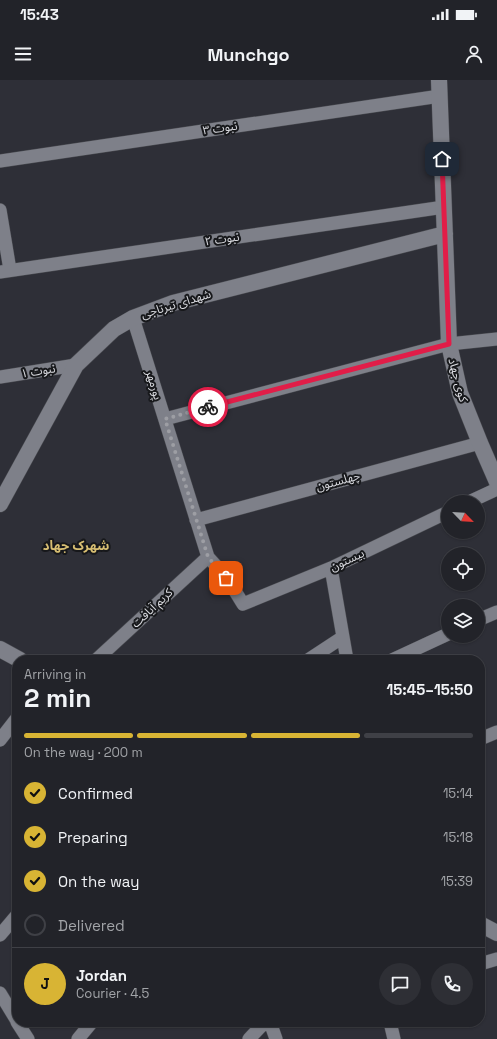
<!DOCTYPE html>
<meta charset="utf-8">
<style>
:root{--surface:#222329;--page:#2e2f35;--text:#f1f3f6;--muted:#a2a4a8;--line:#3f4046;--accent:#d8b434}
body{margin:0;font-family:"Space Grotesk","Noto Sans Arabic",sans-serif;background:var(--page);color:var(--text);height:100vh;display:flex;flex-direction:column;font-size:15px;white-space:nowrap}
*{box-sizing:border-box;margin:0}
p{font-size:13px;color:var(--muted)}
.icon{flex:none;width:22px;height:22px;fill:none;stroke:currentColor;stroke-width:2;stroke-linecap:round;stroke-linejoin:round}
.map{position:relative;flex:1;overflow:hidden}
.side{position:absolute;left:12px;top:575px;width:473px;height:372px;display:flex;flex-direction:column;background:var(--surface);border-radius:16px;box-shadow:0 1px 3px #0004,0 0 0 1px var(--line)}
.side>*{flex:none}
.needle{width:26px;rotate:115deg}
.controls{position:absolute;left:441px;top:415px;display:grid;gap:8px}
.controls a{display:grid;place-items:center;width:44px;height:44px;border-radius:50%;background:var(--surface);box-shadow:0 1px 3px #0004,0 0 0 1px var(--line);font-size:20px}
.pin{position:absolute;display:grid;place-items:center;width:34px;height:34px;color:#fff;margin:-17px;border-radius:8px;box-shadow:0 2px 6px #0006}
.courier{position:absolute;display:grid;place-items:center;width:40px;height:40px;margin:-20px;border:3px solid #e11d48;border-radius:50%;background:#fff;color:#222;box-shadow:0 1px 5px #0007}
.headline em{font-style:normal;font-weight:800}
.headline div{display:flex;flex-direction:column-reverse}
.headline{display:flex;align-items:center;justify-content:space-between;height:68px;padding:0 12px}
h1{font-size:26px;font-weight:800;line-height:30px}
.bar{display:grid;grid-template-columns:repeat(4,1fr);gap:6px 4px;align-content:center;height:48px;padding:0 12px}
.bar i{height:5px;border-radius:3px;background:var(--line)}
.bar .on{background:var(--accent)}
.bar p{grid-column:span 4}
.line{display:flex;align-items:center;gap:10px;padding:0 12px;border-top:1px solid var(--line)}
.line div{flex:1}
.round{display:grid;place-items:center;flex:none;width:42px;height:42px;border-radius:21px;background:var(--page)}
ol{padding:0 12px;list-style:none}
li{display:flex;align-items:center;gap:12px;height:44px}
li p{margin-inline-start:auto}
li .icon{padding:4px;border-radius:50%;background:var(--accent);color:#111;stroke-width:4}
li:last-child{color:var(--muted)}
li i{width:22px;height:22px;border:2px solid var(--line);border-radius:50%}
.status{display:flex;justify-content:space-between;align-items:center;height:28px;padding:0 20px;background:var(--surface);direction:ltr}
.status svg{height:11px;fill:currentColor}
header{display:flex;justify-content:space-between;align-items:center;height:52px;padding:0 12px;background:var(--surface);font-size:18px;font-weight:800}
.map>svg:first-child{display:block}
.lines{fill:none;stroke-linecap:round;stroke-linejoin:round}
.minor-casing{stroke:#494a50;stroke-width:14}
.tertiary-casing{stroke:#494a50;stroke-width:17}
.minor{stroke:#7e8089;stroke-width:13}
.tertiary{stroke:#7e8089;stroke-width:16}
.done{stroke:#9d9ea4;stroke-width:4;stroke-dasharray:0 7.2}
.route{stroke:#e11d48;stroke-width:5}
.labels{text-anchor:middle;stroke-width:4;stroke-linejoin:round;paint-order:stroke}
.street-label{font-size:12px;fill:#d9dadf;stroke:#17181b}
.neighbourhood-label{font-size:13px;font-weight:bold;fill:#d7be72;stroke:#17181b}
</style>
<div class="status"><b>15:43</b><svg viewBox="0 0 49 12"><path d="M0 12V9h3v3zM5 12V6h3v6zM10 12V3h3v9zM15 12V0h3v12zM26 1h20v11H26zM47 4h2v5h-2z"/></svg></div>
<header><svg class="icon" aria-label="menu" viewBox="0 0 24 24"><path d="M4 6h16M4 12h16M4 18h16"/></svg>Munchgo<svg class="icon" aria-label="person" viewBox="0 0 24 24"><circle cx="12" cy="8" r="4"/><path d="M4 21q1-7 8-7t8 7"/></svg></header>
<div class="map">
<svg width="497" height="959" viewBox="0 0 497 959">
<rect width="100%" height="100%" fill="#2e2f37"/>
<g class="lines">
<defs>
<path id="minor" d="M 0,81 L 440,16
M 0,130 L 10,190
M 0,192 L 444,127
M 133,238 L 208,477 L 227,498 L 243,524 L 331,488 L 448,432
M 0,297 L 76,285
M 165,339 L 449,264 L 497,259
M 469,422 L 497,409
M 196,440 L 480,363
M 331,488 L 347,580
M 478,540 L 497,532
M 96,580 L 208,477
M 308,580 L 343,557
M 392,580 L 448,554
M 480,659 L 497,652
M 0,660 L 17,638
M 0,855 L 17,835
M 480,884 L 497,879
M 0,913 L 17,941
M 17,942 L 28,959
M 270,942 L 276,959
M 390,942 L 394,959
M 78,959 L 92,942
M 249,959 L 265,942"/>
<path id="tertiary" d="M 439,0 L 449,264 L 460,313 L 480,363 L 497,402
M 0,424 L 76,285 L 114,249 L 133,238 L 173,223 L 445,154
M 0,569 L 20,580
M 480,844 L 497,853"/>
</defs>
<use href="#minor" class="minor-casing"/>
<use href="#tertiary" class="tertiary-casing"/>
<use href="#minor" class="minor"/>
<use href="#tertiary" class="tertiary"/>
</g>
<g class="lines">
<path class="done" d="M 208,327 L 165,339 L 208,477 L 226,498"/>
<path class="route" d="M 208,327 L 449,264 L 442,79"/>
</g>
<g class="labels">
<g class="street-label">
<text transform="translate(220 48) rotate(-8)" y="4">نبوت ۳</text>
<text transform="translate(222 159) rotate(-8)" y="4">نبوت ۲</text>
<text transform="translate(176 224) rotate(-17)" y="4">شهدای تیرتاجی</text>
<text transform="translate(38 291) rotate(-9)" y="4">نبوت ۱</text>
<text transform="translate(458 300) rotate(75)" y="4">کوی جهاد</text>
<text transform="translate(154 305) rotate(73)" y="4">پورمهر</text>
<text transform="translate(338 401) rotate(-15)" y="4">چهلستون</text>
<text transform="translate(347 480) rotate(-25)" y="4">بیستون</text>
<text transform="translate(152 528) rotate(-43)" y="4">کریم آیافت</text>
</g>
<g class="neighbourhood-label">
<text x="76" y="470">شهرک جهاد</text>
</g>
</g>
</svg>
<div class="controls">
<a><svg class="needle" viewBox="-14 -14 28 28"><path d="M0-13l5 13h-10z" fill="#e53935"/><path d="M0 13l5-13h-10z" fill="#a2a4a8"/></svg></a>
<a><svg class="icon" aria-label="locate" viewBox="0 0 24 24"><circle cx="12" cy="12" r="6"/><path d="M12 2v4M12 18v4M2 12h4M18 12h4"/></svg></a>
<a><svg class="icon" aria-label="layers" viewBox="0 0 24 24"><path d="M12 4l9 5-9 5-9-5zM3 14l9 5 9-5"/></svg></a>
</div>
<div class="pin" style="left:226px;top:498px;background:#ea580c"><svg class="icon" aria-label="bag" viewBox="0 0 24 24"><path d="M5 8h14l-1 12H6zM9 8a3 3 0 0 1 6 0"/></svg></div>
<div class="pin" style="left:442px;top:79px;background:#1f2937"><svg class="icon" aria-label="home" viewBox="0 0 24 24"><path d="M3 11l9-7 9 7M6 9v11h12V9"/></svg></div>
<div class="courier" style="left:208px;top:327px"><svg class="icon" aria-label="bike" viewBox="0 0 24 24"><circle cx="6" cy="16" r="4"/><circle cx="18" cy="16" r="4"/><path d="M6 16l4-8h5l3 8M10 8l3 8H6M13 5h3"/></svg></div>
<section class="side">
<div class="headline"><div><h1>2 min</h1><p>Arriving in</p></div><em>15:45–15:50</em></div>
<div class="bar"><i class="on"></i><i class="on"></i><i class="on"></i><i></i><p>On the way · 200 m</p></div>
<ol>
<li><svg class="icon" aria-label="check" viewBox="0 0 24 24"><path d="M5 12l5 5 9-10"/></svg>Confirmed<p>15:14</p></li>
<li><svg class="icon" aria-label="check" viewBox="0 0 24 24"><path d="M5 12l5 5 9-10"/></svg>Preparing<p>15:18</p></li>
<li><svg class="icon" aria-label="check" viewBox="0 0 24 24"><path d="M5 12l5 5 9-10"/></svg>On the way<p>15:39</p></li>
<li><i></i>Delivered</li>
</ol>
<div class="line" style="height:72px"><b class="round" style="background:var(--accent);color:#111">J</b><div><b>Jordan</b><p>Courier · 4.5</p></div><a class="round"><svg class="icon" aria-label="chat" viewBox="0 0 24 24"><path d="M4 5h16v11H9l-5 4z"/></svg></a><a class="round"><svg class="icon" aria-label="phone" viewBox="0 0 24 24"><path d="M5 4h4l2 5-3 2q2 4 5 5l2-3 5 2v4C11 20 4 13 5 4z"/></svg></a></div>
</section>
</div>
